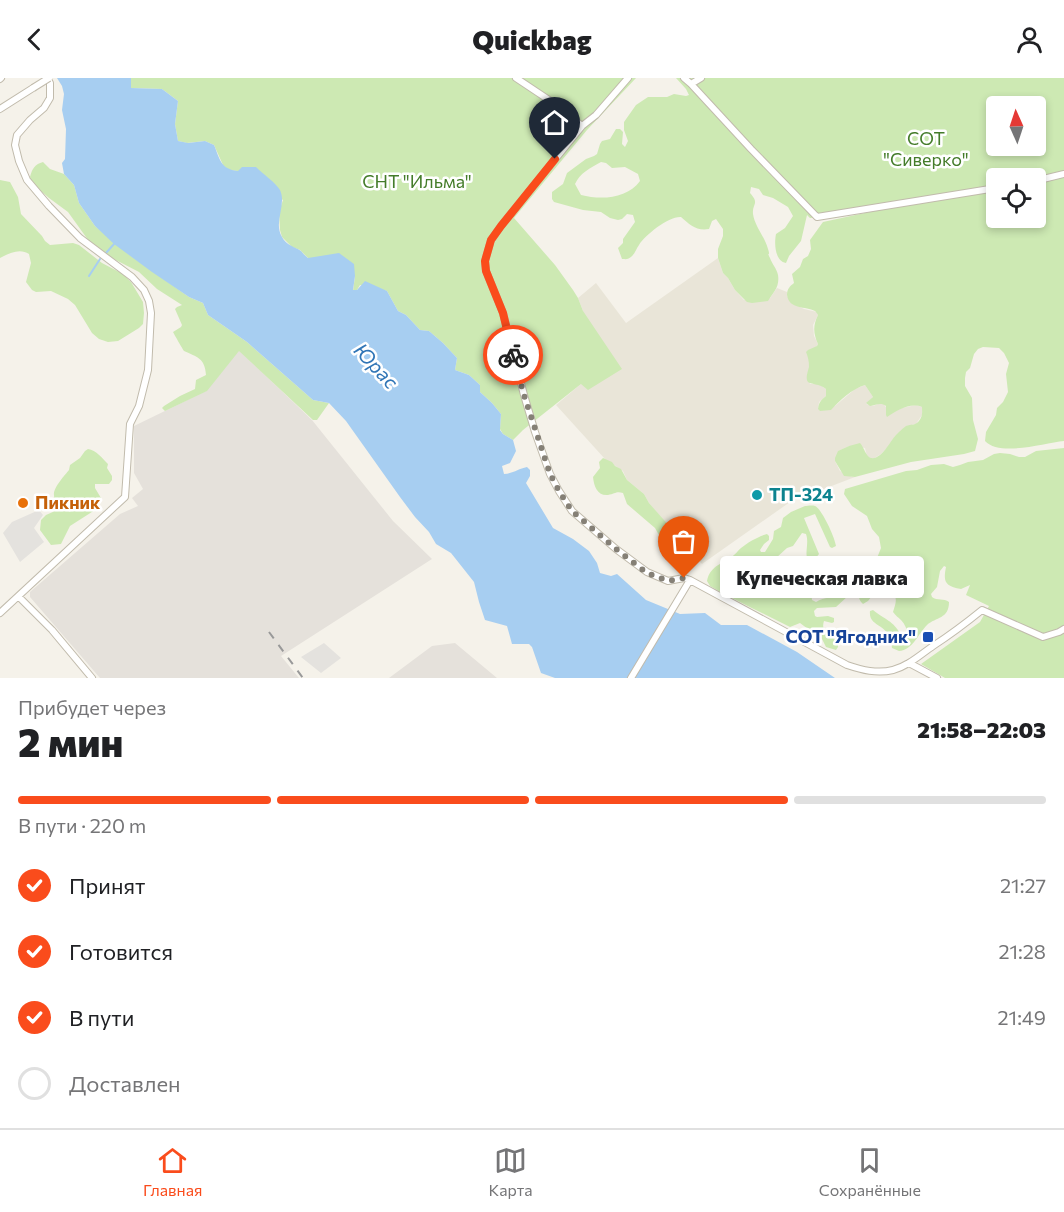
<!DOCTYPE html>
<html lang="ru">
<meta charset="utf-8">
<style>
:root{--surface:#fff;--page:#f6f6f6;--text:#202124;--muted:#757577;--line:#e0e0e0;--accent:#fa4c1c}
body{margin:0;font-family:Commissioner,sans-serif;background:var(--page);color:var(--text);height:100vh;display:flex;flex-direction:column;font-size:22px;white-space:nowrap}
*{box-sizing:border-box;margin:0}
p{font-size:20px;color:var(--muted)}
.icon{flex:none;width:33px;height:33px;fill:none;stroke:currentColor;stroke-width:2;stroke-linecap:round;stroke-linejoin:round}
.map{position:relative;height:600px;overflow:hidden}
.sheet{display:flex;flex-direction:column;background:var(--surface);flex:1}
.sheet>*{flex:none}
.needle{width:39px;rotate:357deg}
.buttons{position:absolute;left:986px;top:18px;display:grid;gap:12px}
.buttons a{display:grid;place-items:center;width:60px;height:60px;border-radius:6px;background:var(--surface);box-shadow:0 3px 9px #0003;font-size:30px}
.pin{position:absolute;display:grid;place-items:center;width:51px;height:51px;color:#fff;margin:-62px -26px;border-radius:50% 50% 50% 0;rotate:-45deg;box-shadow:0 0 6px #0007}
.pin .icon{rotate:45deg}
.courier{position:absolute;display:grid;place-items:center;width:60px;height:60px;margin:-30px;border:4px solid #fa4c1c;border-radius:50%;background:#fff;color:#222;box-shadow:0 2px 8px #0007}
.bubble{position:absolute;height:42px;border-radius:6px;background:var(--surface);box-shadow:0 3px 9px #0003;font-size:20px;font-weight:800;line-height:42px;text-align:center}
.summary em{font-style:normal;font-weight:800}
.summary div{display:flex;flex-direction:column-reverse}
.summary{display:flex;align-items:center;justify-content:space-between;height:102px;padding:0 18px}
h1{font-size:39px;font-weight:800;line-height:45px}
.bar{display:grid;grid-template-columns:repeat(4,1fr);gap:9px 6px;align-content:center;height:72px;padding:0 18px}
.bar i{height:8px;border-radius:4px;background:var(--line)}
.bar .selected{background:var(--accent)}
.bar p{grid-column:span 4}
ol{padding:0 18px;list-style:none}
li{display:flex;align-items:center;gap:18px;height:66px}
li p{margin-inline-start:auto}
li .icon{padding:6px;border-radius:50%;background:var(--accent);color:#fff;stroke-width:4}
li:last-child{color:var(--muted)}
li i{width:33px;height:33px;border:3px solid var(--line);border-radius:50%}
header{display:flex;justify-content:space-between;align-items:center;height:78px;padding:0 18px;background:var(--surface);font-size:27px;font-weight:800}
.tab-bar{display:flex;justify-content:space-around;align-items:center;height:84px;border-top:2px solid var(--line);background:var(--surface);font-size:16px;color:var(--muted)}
.tab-bar a{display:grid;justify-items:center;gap:3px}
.tab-bar .selected{color:var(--accent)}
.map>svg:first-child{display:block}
.residential{fill:#e9e5d8}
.industrial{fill:#e5e1db}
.green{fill:#cde9b3;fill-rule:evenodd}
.parking{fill:#e4e2de}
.water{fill:#a7cef1}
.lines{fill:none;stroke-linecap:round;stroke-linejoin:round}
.stream{stroke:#a7cef1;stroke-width:2}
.street-casing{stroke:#c1bbac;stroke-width:8}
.street{stroke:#fff;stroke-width:6}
.rail{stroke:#999;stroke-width:2;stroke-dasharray:8 8;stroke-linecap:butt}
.street-bridge-casing{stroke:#c1bbac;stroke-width:8;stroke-linecap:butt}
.street-bridge{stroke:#fff;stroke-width:6}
.done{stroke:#858076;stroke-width:6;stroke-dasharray:0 10.8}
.route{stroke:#fa4c1c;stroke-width:8}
.culture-dot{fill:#0f9aa8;stroke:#fff;stroke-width:2}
.food-dot{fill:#e8710a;stroke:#fff;stroke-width:2}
.transit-dot{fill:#1a4fb4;stroke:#fff;stroke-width:2}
.labels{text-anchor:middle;stroke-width:5;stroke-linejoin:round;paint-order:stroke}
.park-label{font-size:18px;fill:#447c2a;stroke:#fff}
.culture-label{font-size:18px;font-weight:bold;fill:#0d838f;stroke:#fff;text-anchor:start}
.food-label{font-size:18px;font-weight:bold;fill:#c56008;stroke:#fff;text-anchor:start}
.transit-label{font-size:18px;font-weight:bold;fill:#164399;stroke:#fff;text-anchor:end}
.water-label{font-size:20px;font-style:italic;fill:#3075b6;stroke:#fff}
</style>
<header><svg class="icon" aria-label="back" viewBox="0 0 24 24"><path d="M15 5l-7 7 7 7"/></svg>Quickbag<svg class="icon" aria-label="person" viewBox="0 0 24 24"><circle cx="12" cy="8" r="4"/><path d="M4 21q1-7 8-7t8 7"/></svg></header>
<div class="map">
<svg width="1064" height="600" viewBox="0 0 1064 600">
<rect width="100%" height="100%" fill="#f5f2ea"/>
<path class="residential" d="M 718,180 L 723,195 L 728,200 L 735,212 L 744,222 L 770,220 L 777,210 L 787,214 L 787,218 L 792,225 L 804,231 L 817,234 L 818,237 L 813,247 L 814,258 L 818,266 L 809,282 L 809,292 L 807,298 L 810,306 L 819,306 L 826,311 L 826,318 L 819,324 L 818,331 L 835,328 L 855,311 L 865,307 L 873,319 L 866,326 L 873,328 L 878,326 L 884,326 L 887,331 L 886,337 L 902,330 L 916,327 L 922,329 L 922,337 L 916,346 L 906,349 L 895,358 L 890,367 L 881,376 L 873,381 L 869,380 L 867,378 L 865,370 L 849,368 L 839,373 L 835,383 L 840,393 L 852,399 L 855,399 L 790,424 L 702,486 L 672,453 L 649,425 L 644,416 L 627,402 L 623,393 L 605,381 L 556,327 L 581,306 L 583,233 L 578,220 L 596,205 L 626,245 Z"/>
<path class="industrial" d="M 239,272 L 312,342 L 393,443 L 432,481 L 281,578 L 299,600 L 100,600 L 30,519 L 30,514 L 120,436 L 138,428 L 132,420 L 143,411 L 134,395 L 134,348 L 206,313 Z
M 455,565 L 497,600 L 389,600 L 432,568 Z"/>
<path class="green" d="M 131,0 L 636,0 L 587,52 L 514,140 L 555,187 L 573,212 L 578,220 L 583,233 L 622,291 L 588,312 L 581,306 L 523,352 L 513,362 L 503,356 L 500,351 L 501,336 L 492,325 L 480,314 L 480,307 L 469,297 L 455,292 L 457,280 L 443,265 L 429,253 L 420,252 L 406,237 L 398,233 L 387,213 L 360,207 L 357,212 L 353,213 L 355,198 L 308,180 L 300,172 L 292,169 L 282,159 L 280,152 L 279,134 L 283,122 L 238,93 L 228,92 L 223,87 L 214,67 L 205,63 L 187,65 L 178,63 L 175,46 L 178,23 L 162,11 L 131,10 Z
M 676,0 L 1064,0 L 1064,363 C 1044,365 1000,379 985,363 L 986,354 L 996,337 L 997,330 L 1003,324 L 1008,314 L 1006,296 L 1009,285 L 1004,275 L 999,270 L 983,269 L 978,271 L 974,276 L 970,290 L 966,294 L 965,300 L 965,308 L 972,320 L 973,342 L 978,361 L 975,373 L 964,376 L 911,384 L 855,399 L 844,398 L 835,383 L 835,380 L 838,373 L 849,368 L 860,365 C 864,369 866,379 871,380 C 881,382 890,364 895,358 C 898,355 903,350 906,348 C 911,346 915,348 919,343 C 923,338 922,334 922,329 C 911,324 897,332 887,339 L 886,337 L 886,328 C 881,324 876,327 870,328 L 866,325 L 873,319 L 865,307 C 852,311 840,322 831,332 L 820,333 L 818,331 C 819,324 821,322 826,318 L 826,311 C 820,306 810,306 808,304 C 805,300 808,293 809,289 C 809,283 808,279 806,274 L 808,272 L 817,268 L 818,266 C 813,255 813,247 818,237 C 817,235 816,234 815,233 C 806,228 789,232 787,217 C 787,211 790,208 794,205 L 792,196 L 800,189 L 803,181 L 808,178 L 811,171 L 810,162 L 823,144 L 874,133 L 810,140 L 807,137 L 801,163 L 789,178 L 786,185 C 775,183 774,166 776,156 L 785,150 L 793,138 L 788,129 L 773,120 L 763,117 L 759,111 L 751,109 L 750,115 C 760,126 752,125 753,136 C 755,149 765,159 768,171 C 771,180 766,172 770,180 C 772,186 777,191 778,197 C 780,209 773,215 768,223 L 752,225 L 747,224 L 735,212 L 728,200 L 723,195 L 718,180 L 718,171 L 723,158 L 723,151 L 716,141 L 712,143 L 709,151 C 696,153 690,147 681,139 C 669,138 645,157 639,167 C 636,171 635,176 631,179 C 627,182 626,181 622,181 L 618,170 L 623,165 L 623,161 L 635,144 L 633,137 L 627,136 L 622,141 L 618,142 L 610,140 L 601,134 L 583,132 L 554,124 L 552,121 L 552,114 L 563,106 L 567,95 L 586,81 L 594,78 L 597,76 L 600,66 L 602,63 L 610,61 L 616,51 L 620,51 L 623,54 L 622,66 L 625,69 L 628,63 L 624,52 L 624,44 L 636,27 L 648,19 L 667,19 L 674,16 L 686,18 L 689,17 L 686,11 ZM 996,28 L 1035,28 L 1035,68 L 996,68 ZM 601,84 L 606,85 L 612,90 L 625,89 L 638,96 L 640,103 C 627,121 601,122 581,117 L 575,106 C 580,95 590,90 601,84 ZM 996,100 L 1035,100 L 1035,140 L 996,140 Z
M 43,84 L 50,91 L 64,96 L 74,107 L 79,125 L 95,148 L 131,178 L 189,219 L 203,225 L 208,237 L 247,264 L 313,322 L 329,325 L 317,342 L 313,342 L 239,273 L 207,313 L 165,333 L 162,330 L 164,328 L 180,318 L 195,311 L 196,302 L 206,297 C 205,280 197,279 184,273 C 182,270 174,256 173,254 L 181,249 L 182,247 L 175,231 L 177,229 L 182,227 L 157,211 L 139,194 L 110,179 L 91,166 L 68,134 L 49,120 L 32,105 L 30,99 C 32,91 35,86 43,84 Z
M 0,102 L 10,104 L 18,119 L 21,136 L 42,158 L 45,163 L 50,167 L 73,165 L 79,167 L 102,185 L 123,196 L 131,204 L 143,224 L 144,235 L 143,246 L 139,250 L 118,263 L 108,264 L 99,261 L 92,255 L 75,227 L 68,221 L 51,213 L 36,214 L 32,212 L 26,204 L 31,185 L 29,176 C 20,170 9,175 0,180 Z
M 1064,370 L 1064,600 L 945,600 L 921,586 L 980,544 L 989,528 L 966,517 L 970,507 L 961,511 C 945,508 943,504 946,489 L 944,488 L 940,493 L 937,509 L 931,516 L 932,519 C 937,523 944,520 949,524 C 949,541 936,539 927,547 C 918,556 913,572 899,573 L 892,570 C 891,544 868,551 870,533 L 873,532 C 885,542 893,542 901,557 L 907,558 L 908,556 C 907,552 905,546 901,542 C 898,539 896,538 893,534 C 897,522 899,515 883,514 L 877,517 L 872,518 L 868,523 L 863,526 C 859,523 858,518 859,513 L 872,509 L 878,510 L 884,509 L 887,498 L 889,496 L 901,492 L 900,490 L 878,488 L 877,480 L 881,470 L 879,459 L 872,451 L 867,438 L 852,428 L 844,416 L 845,411 L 906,393 L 917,392 L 931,387 L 944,386 L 953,389 L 960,387 L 968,384 L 983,382 L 994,376 L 1000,375 L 1010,376 L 1019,379 L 1025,379 L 1036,373 Z
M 88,371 C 96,372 103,381 108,386 L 107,390 L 112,398 L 112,402 L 109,406 L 95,406 L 95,410 L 101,420 L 100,424 L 95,432 L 70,448 L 61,466 L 51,467 L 40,452 L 41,442 L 46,437 L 55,433 C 56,427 54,423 54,417 C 53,410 65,397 69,392 L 70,387 L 80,380 L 85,373 Z
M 603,380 L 612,384 L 615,388 L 621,391 L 627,402 L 644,416 L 649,425 L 678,458 L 683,467 L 681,477 L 677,478 L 673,475 L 672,472 L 664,466 L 655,450 L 627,426 L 623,415 C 616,413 615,416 608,417 C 597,418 594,408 593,399 L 600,390 L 599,384 Z
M 805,428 C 807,428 812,427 815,428 C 822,431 835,460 836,468 L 832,470 L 830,469 L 815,436 L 804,440 L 819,476 L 815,481 L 815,487 L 811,488 C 802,478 810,467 806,456 L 802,455 L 793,468 L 787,470 L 776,480 L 768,483 L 770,490 L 767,503 C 760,507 752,502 748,513 C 757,515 764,510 773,509 C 777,508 781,508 784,508 C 785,505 785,501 785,498 C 787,485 800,489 808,492 L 804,497 L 803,502 L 811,513 L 812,522 L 816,524 C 825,518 832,522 840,514 L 847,515 L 849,516 L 848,518 L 836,529 L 817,530 L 814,533 L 815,538 L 817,539 L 828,538 L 834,540 L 834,544 L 832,545 L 824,543 C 820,555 831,557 838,564 L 838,569 L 836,572 L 826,569 L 822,561 L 817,558 L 814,552 L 808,551 L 800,545 L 790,549 C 766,537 741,525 717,512 L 710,508 L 707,503 C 710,487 725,485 734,477 C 737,475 738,472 741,470 C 748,464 759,458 767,456 L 769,458 L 769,462 L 764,466 L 760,472 L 761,474 L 765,474 L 773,461 L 774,453 L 781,449 L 783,440 L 791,434 Z"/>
<path class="parking" d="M 39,432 L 43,437 L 34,450 L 44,464 L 20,484 L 3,455 L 12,444 Z
M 324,565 L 341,580 L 321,595 L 301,579 Z"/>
<path class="water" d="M 57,0 L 131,0 L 131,10 L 162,11 L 178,23 L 175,46 L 178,63 L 188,65 L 205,63 L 214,67 C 220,81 220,91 238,93 L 242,89 L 256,89 C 263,96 275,104 280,112 C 287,127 273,144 282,159 C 286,167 295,169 301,173 C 303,175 305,178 308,180 L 339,175 L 354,186 L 355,198 L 353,212 L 357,212 L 365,203 L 387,213 L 398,233 L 406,237 L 420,252 L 429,253 L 443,265 L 457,280 L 455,292 L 469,297 L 480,307 L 480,314 L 492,325 L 501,336 L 500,352 L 503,356 L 513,362 L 516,373 L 510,385 L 502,388 L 504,396 C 514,395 518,391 527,389 L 530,392 L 530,398 L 526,405 L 553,450 L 573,461 L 589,473 L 597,485 L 600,495 L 611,498 L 617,496 L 646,522 L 680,536 L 705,535 L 721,547 L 747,547 L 797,574 L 835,600 L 555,600 L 541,595 L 532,569 L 529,566 L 512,566 L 507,548 L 485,542 L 479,524 L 474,504 L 451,475 L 436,466 L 429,454 L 415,439 L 400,419 L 346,343 L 329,325 L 313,322 L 247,264 L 208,237 L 203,225 L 189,219 L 152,194 L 114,166 L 95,148 L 79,125 L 74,107 L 64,96 L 62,85 L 65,81 L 66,51 L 62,32 L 64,16 L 62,8 Z"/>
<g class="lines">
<path class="stream" d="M 106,175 L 114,166
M 89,198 L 100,181"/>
<defs>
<path id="street" d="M 516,0 L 558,28 L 582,48 L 501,148 L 491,162 L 485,183 L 486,193 L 503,235 L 524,317 L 535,354 L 550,396 L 559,413 L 572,433 L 616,471 L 647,494 L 668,503 L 684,500 L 690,502 L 847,587 C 862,592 877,596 893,592 C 908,588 920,577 933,568 C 950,557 966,545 982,532 L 1043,559 L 1059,554 L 1064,551
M 684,0 L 691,6 L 751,71 L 817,139 L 996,110
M 0,1 L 1,0
M 691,6 L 701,0
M 0,31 L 33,10
M 582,48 L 596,37 L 628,0
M 1035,103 L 1064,96
M 19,519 L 52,552 L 92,600
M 0,535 L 125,419 L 130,346 L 139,328 L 148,292 L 151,235 L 149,223 L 144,212 L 132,199 L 80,160 L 49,128 L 27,102 L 19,83 L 15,67 L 17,57 L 30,42 L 44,30 L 50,20 L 50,5 L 47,0
M 909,585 L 937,600
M 631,600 L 690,502"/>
</defs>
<use href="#street" class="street-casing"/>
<use href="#street" class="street"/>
<path class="rail" d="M 269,554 L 303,600"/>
<defs>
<path id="street-bridge" d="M 33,10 L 49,0"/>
</defs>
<use href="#street-bridge" class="street-bridge-casing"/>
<use href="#street-bridge" class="street-bridge"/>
</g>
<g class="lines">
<path class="done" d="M 513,277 L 524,317 L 550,396 L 559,413 L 572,433 L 616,471 L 647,495 L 668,503 L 684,500"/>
<path class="route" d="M 513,277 L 503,235 L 486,193 L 485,183 L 491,162 L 501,148 L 555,81"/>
</g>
<circle class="culture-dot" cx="757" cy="417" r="6"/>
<circle class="food-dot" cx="23" cy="425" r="6"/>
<rect class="transit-dot" x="922" y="553" width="12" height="12" rx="3"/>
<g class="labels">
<g class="park-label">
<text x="926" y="67">СОТ<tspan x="926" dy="21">"Сиверко"</tspan></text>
<text x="417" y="110">СНТ "Ильма"</text>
</g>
<g class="culture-label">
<text x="769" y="423">ТП-324</text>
</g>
<g class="food-label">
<text x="35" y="431">Пикник</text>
</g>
<g class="transit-label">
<text x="916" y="565">СОТ "Ягодник"</text>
</g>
<g class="water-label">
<text transform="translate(376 288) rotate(47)" y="7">Юрас</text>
</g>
</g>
</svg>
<div class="buttons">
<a><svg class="needle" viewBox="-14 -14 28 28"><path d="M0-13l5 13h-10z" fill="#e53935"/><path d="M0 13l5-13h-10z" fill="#757577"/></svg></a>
<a><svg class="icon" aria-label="locate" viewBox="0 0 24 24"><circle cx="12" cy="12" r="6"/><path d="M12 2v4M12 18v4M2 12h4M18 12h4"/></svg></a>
</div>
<div class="pin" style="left:684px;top:500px;background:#ea580c"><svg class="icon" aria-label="bag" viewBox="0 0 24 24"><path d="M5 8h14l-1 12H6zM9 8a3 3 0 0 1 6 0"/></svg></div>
<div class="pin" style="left:555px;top:81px;background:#1f2937"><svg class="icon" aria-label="home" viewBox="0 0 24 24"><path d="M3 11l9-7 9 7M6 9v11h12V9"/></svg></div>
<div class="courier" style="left:513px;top:277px"><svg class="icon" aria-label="bike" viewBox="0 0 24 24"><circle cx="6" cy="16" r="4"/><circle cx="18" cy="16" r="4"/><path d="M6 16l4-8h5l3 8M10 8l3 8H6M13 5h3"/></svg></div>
<div class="bubble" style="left:720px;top:478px;width:204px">Купеческая лавка</div>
</div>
<section class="sheet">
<div class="summary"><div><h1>2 мин</h1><p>Прибудет через</p></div><em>21:58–22:03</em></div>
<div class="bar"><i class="selected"></i><i class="selected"></i><i class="selected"></i><i></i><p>В пути · 220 m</p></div>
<ol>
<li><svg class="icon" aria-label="check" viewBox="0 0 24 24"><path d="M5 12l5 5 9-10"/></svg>Принят<p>21:27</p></li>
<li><svg class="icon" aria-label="check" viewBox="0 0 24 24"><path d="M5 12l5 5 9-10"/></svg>Готовится<p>21:28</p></li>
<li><svg class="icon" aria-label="check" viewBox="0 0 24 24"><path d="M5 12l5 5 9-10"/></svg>В пути<p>21:49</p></li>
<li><i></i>Доставлен</li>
</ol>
</section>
<nav class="tab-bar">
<a class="selected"><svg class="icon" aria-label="home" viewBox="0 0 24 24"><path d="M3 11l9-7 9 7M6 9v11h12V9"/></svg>Главная</a>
<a><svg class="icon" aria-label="map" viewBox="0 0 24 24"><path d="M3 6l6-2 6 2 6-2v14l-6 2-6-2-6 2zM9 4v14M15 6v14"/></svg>Карта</a>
<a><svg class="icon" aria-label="saved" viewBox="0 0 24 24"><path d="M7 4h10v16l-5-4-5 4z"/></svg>Сохранённые</a>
</nav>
